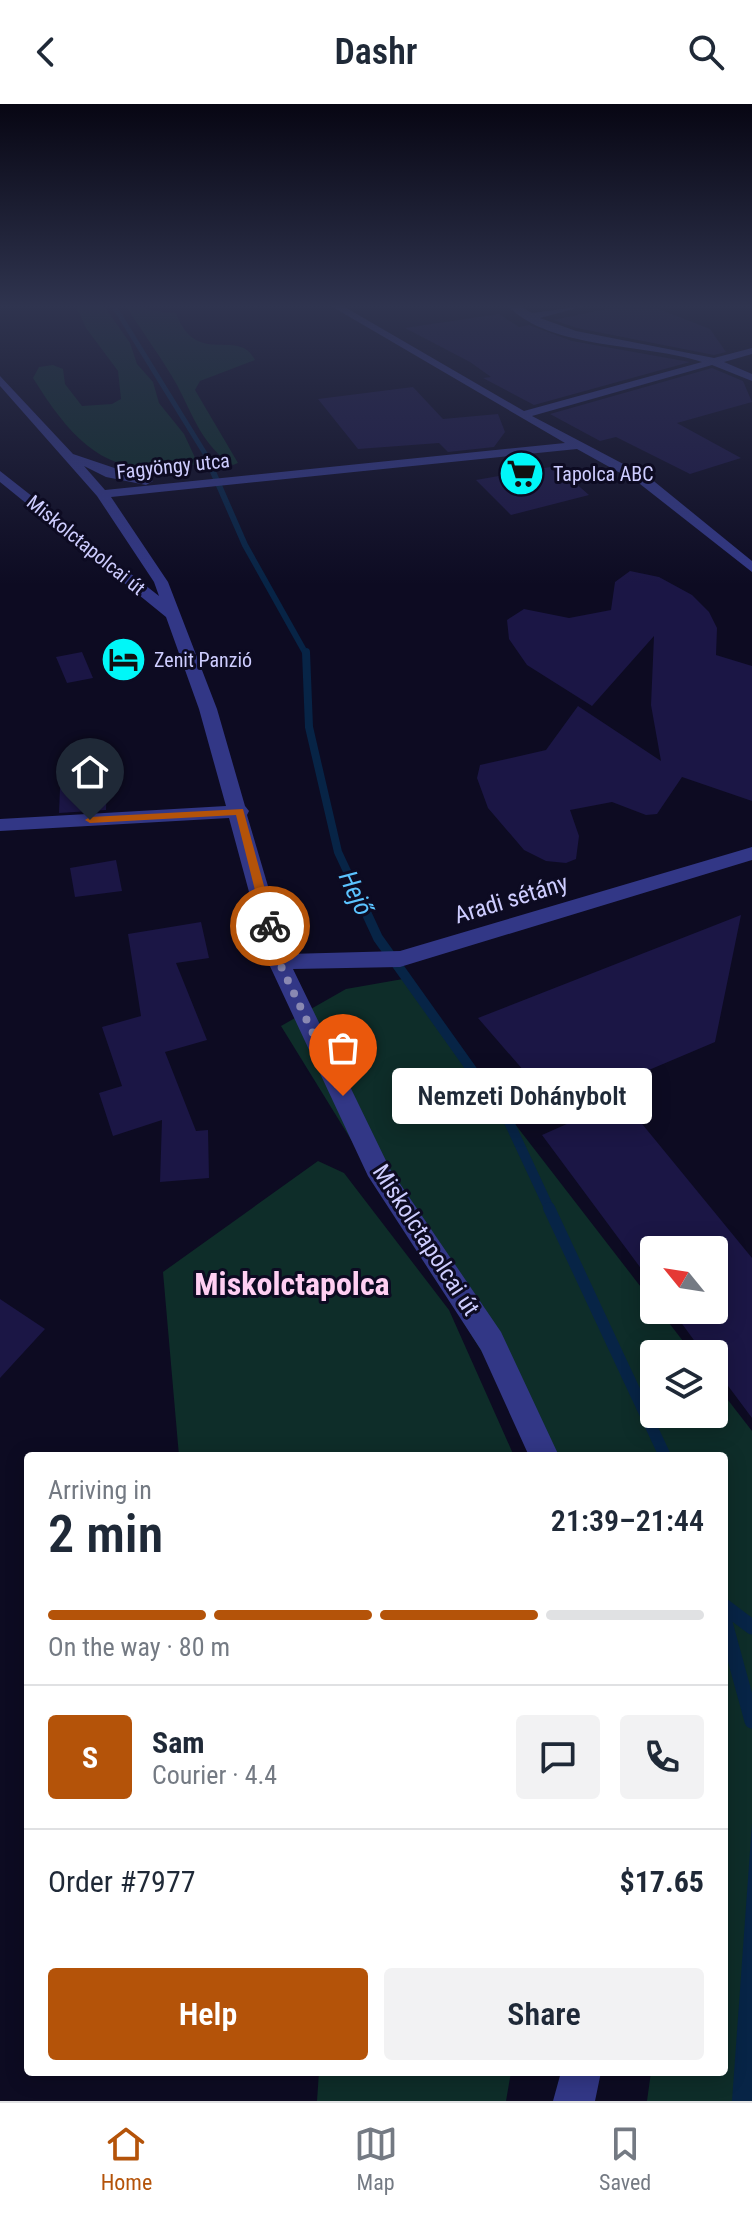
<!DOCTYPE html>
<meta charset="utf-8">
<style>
:root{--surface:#fff;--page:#f2f2f3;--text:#1f2937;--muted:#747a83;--line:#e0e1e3;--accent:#b45309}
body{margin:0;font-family:"Roboto Condensed",sans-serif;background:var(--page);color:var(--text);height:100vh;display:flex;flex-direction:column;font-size:30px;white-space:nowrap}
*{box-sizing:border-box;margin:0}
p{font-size:26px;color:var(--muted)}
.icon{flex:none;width:44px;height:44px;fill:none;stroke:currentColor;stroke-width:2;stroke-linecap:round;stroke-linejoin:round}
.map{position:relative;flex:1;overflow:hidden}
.drawer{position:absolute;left:24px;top:1348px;width:704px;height:624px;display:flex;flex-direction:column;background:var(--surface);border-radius:8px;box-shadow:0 4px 20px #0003}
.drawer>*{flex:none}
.needle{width:52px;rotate:300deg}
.tools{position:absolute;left:640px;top:1132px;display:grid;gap:16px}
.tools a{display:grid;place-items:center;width:88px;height:88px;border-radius:8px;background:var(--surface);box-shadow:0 4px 20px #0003;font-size:40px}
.pin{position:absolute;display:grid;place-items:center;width:68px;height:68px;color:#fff;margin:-82px -34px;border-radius:50% 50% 50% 0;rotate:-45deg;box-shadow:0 0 8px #0007}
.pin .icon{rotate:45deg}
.courier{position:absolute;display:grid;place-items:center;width:80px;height:80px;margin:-40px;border:6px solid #b45309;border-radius:50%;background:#fff;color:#222;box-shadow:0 2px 10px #0007}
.bubble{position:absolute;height:56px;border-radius:8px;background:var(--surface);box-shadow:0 4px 20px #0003;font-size:26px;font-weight:600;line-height:56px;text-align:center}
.summary em{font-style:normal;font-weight:600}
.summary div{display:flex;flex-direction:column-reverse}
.summary{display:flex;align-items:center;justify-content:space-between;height:136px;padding:0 24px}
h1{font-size:52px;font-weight:600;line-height:60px}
.bar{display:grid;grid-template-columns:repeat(4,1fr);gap:12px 8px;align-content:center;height:96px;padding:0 24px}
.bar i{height:10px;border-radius:6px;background:var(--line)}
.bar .current{background:var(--accent)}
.bar p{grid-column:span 4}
.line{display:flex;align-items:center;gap:20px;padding:0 24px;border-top:2px solid var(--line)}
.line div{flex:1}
.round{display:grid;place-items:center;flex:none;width:84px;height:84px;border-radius:8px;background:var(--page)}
.primary-button{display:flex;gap:16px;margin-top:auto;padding:16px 24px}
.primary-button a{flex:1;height:92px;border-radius:8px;background:var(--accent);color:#fff;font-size:32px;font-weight:600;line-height:92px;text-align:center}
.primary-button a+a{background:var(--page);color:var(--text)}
header{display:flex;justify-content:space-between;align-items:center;height:104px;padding:0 24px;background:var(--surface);font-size:36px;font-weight:600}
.tab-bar{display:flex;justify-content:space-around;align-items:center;height:112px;border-top:2px solid var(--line);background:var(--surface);font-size:22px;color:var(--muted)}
.tab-bar a{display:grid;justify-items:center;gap:4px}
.tab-bar .current{color:var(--accent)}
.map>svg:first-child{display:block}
.green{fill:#0e2d29}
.water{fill:#072446}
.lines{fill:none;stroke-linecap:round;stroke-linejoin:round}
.stream-far5{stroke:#072446;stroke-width:5}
.stream-far4{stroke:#072446;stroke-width:6}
.stream-far3{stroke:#072446;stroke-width:8}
.stream-far2{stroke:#072446;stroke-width:10}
.stream-far1{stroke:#072446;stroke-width:12}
.stream{stroke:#072446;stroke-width:15}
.building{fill:#1b1645}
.minor{fill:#323786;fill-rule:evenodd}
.route{fill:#b45309}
.done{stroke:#8a89b2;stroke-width:8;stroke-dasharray:0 14.4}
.labels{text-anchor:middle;stroke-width:6;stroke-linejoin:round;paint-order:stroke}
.far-street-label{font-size:20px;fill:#cecdff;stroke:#0d0b22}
.far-poi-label{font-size:20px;fill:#cecdff;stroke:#0d0b22;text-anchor:start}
.street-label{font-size:24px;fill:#cecdff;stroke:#0d0b22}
.water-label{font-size:26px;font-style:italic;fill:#5bc3ff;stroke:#0d0b22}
.district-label{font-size:32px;font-weight:bold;fill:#ffcff2;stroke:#0d0b22}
</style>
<header><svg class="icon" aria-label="back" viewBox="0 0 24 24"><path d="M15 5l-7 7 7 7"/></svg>Dashr<svg class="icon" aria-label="search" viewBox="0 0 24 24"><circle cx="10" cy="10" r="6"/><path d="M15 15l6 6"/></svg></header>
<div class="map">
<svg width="752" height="1997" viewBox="0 0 752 1997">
<rect width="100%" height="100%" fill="#0d0b22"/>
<path class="green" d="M 76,202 L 104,202 L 130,239 L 137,260 L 153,278 L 159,299 L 184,330 L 198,360 C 112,379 76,343 33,274 L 39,263 L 53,261 L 63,265 L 65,280 L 82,302 L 112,300 L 121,295 L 118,267 L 86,224 Z
M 126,202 C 144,202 158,209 176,209 C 197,265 238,222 255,256 L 200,277 L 195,286 L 238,359 L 233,361 C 202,342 193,311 177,281 C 162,254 142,228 126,202 Z
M 403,875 L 654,1200 L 654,1206 L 659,1206 L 693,1250 L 654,1250 L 654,1310 L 714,1310 L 714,1278 L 752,1327 L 752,1997 L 647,1997 L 651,1968 L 724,1968 L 724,1352 L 546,1352 L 281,922 L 346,885 Z
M 318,1057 L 344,1069 L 449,1206 L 514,1352 L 179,1352 L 163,1168 Z
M 319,1968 L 511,1968 L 506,1997 L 317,1997 Z"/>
<path class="water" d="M 752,1719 L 752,1997 L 732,1997 Z"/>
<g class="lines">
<path class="stream-far5" d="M 114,202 L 209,356"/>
<path class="stream-far4" d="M 207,354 L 245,441 L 306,550"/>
<path class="stream-far3" d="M 306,548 L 309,623 L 338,748 L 360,795"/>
<path class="stream-far2" d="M 359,793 L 378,834 L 509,1018 L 550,1106"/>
<path class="stream-far1" d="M 549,1104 L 665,1352"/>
<path class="stream" d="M 724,1502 L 752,1523
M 724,1515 L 752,1617"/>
</g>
<path class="building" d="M 621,202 L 651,202 L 710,225 L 726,248 L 714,251 L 577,224 L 553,216 Z
M 499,210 L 519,223 L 529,221 L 572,237 L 690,258 L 534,301 L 483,274 L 491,273 L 470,258 L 405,224 Z
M 712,264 L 743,277 L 752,298 L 677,319 L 741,354 L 690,370 L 616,333 L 600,337 L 550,310 Z
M 413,283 L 443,315 L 498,310 L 505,328 L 494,343 L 448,348 L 439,339 L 358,345 L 318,295 Z
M 556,362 L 589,391 L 511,411 L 476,376 Z
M 630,467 L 659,473 L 692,491 L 709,508 L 717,524 L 716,551 L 752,562 L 752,697 L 682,673 L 657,710 L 646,711 L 612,698 L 570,706 L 579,732 L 576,755 L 566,759 L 546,757 L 524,746 L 488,704 L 477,674 L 480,661 L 546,646 L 578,602 L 661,657 L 651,601 L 654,532 L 592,602 L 527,561 L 509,535 L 507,516 L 524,505 L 569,514 L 611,506 L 615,478 Z
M 82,548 L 93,574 L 67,579 L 56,553 Z
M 107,680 L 106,706 L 59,709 L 60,684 Z
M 116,756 L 122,787 L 75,793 L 70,764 Z
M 741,811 L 715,938 L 611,982 L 752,1154 L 752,1314 L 714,1263 L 714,1250 L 704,1250 L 672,1206 L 714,1206 L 714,1146 L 654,1146 L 654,1182 L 542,1031 L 569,1019 L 478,914 Z
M 201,818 L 209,854 L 176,859 L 207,936 L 165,948 L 196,1027 L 208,1026 L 209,1074 L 160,1078 L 162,1016 L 113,1032 L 99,989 L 122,982 L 102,923 L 141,912 L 128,830 Z
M 0,1195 L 45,1225 L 0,1274 Z"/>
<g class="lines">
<path class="minor" d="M 331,202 L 343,202 L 524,307 L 702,258 C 645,239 551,246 508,202 L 520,202 L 532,209 L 584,202 L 540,214 L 576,227 L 714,254 L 752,244 L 752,250 L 724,258 L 752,270 L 752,277 L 712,261 L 532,312 L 650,374 L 752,457 L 752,468 L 640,380 L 577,345 L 111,393 L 168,478 L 217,605 L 245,702 L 249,707 L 247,711 L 288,850 L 400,847 L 752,743 L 752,756 L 400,863 L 293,865 L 390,1065 L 501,1228 L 559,1352 L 529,1352 L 481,1246 L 368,1072 L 268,858 L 229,714 L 0,727 L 0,715 L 226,702 L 199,605 L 166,513 L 0,378 L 0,367 L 159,492 L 154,478 L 97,392 L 0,282 L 0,272 L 73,350 L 153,377 L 146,381 L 106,373 L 84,362 L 105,386 L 565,339 Z
M 561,1968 L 601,1968 L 595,1997 L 553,1997 Z"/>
</g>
<linearGradient id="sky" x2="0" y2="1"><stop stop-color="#070613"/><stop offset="0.42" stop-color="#2f344f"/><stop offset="1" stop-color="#2f344f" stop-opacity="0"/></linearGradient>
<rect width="752" height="481" fill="url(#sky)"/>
<path class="route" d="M 243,705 L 275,822 L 270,826 L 264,822 L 236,711 L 90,719 L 85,716 L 90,713 Z"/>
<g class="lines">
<path class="done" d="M 270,822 L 279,858 L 343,992"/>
</g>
<defs>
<symbol id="supermarket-disc" viewBox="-11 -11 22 22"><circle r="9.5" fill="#00f7f8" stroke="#0d0b22"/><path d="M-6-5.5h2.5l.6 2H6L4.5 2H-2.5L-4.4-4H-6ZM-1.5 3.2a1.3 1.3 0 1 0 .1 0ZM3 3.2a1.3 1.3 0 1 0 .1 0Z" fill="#111"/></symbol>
<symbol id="hotel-disc" viewBox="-11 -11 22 22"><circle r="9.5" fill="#00f7f8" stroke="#0d0b22"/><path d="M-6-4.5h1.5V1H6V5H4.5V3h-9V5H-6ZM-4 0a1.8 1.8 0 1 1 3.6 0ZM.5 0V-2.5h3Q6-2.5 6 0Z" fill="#111"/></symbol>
</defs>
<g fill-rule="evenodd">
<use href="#supermarket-disc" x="496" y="344" width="51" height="51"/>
<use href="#hotel-disc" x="98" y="530" width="51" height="51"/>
</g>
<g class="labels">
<g class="far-street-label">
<text transform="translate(173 362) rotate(-6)" y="7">Fagyöngy utca</text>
<text transform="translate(86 441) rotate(39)" y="7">Miskolctapolcai út</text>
</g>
<g class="far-poi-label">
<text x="553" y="377">Tapolca ABC</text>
<text x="154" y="563">Zenit Panzió</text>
</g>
<g class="street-label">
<text transform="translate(511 795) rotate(-17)" y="8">Aradi sétány</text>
<text transform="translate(426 1136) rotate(57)" y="8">Miskolctapolcai út</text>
</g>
<g class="water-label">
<text transform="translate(356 789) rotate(65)" y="9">Hejő</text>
</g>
<g class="district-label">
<text x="292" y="1191">Miskolctapolca</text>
</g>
</g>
</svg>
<div class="tools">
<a><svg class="needle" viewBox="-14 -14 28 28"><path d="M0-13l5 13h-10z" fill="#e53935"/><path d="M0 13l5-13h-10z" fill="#747a83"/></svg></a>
<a><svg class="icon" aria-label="layers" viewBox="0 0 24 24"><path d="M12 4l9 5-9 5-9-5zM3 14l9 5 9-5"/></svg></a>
</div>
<div class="pin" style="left:343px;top:992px;background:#ea580c"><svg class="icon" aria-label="bag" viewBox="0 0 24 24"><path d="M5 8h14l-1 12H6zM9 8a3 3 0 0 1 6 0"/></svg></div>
<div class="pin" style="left:90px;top:716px;background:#1f2937"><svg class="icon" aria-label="home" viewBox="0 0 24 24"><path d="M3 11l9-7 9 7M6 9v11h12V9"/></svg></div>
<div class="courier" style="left:270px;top:822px"><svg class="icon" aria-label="bike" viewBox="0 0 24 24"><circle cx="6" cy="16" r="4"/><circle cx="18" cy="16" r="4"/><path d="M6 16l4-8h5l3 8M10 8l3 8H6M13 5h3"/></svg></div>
<div class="bubble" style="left:392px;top:964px;width:260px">Nemzeti Dohánybolt</div>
<section class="drawer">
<div class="summary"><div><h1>2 min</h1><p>Arriving in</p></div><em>21:39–21:44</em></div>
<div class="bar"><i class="current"></i><i class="current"></i><i class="current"></i><i></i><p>On the way · 80 m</p></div>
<div class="line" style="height:144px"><b class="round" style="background:var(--accent);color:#fff">S</b><div><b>Sam</b><p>Courier · 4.4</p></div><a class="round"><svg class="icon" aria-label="chat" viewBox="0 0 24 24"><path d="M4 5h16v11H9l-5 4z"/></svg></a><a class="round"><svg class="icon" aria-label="phone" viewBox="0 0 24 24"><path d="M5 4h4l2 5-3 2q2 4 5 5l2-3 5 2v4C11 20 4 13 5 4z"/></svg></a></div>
<div class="line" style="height:104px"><div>Order #7977</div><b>$17.65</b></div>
<div class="primary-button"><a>Help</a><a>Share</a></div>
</section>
</div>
<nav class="tab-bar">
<a class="current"><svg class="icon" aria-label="home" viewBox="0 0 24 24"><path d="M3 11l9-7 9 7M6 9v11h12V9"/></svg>Home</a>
<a><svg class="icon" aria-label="map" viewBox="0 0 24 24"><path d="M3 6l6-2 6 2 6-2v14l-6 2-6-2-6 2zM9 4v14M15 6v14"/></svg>Map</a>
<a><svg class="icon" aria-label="saved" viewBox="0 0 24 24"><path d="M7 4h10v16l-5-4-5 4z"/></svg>Saved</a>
</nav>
